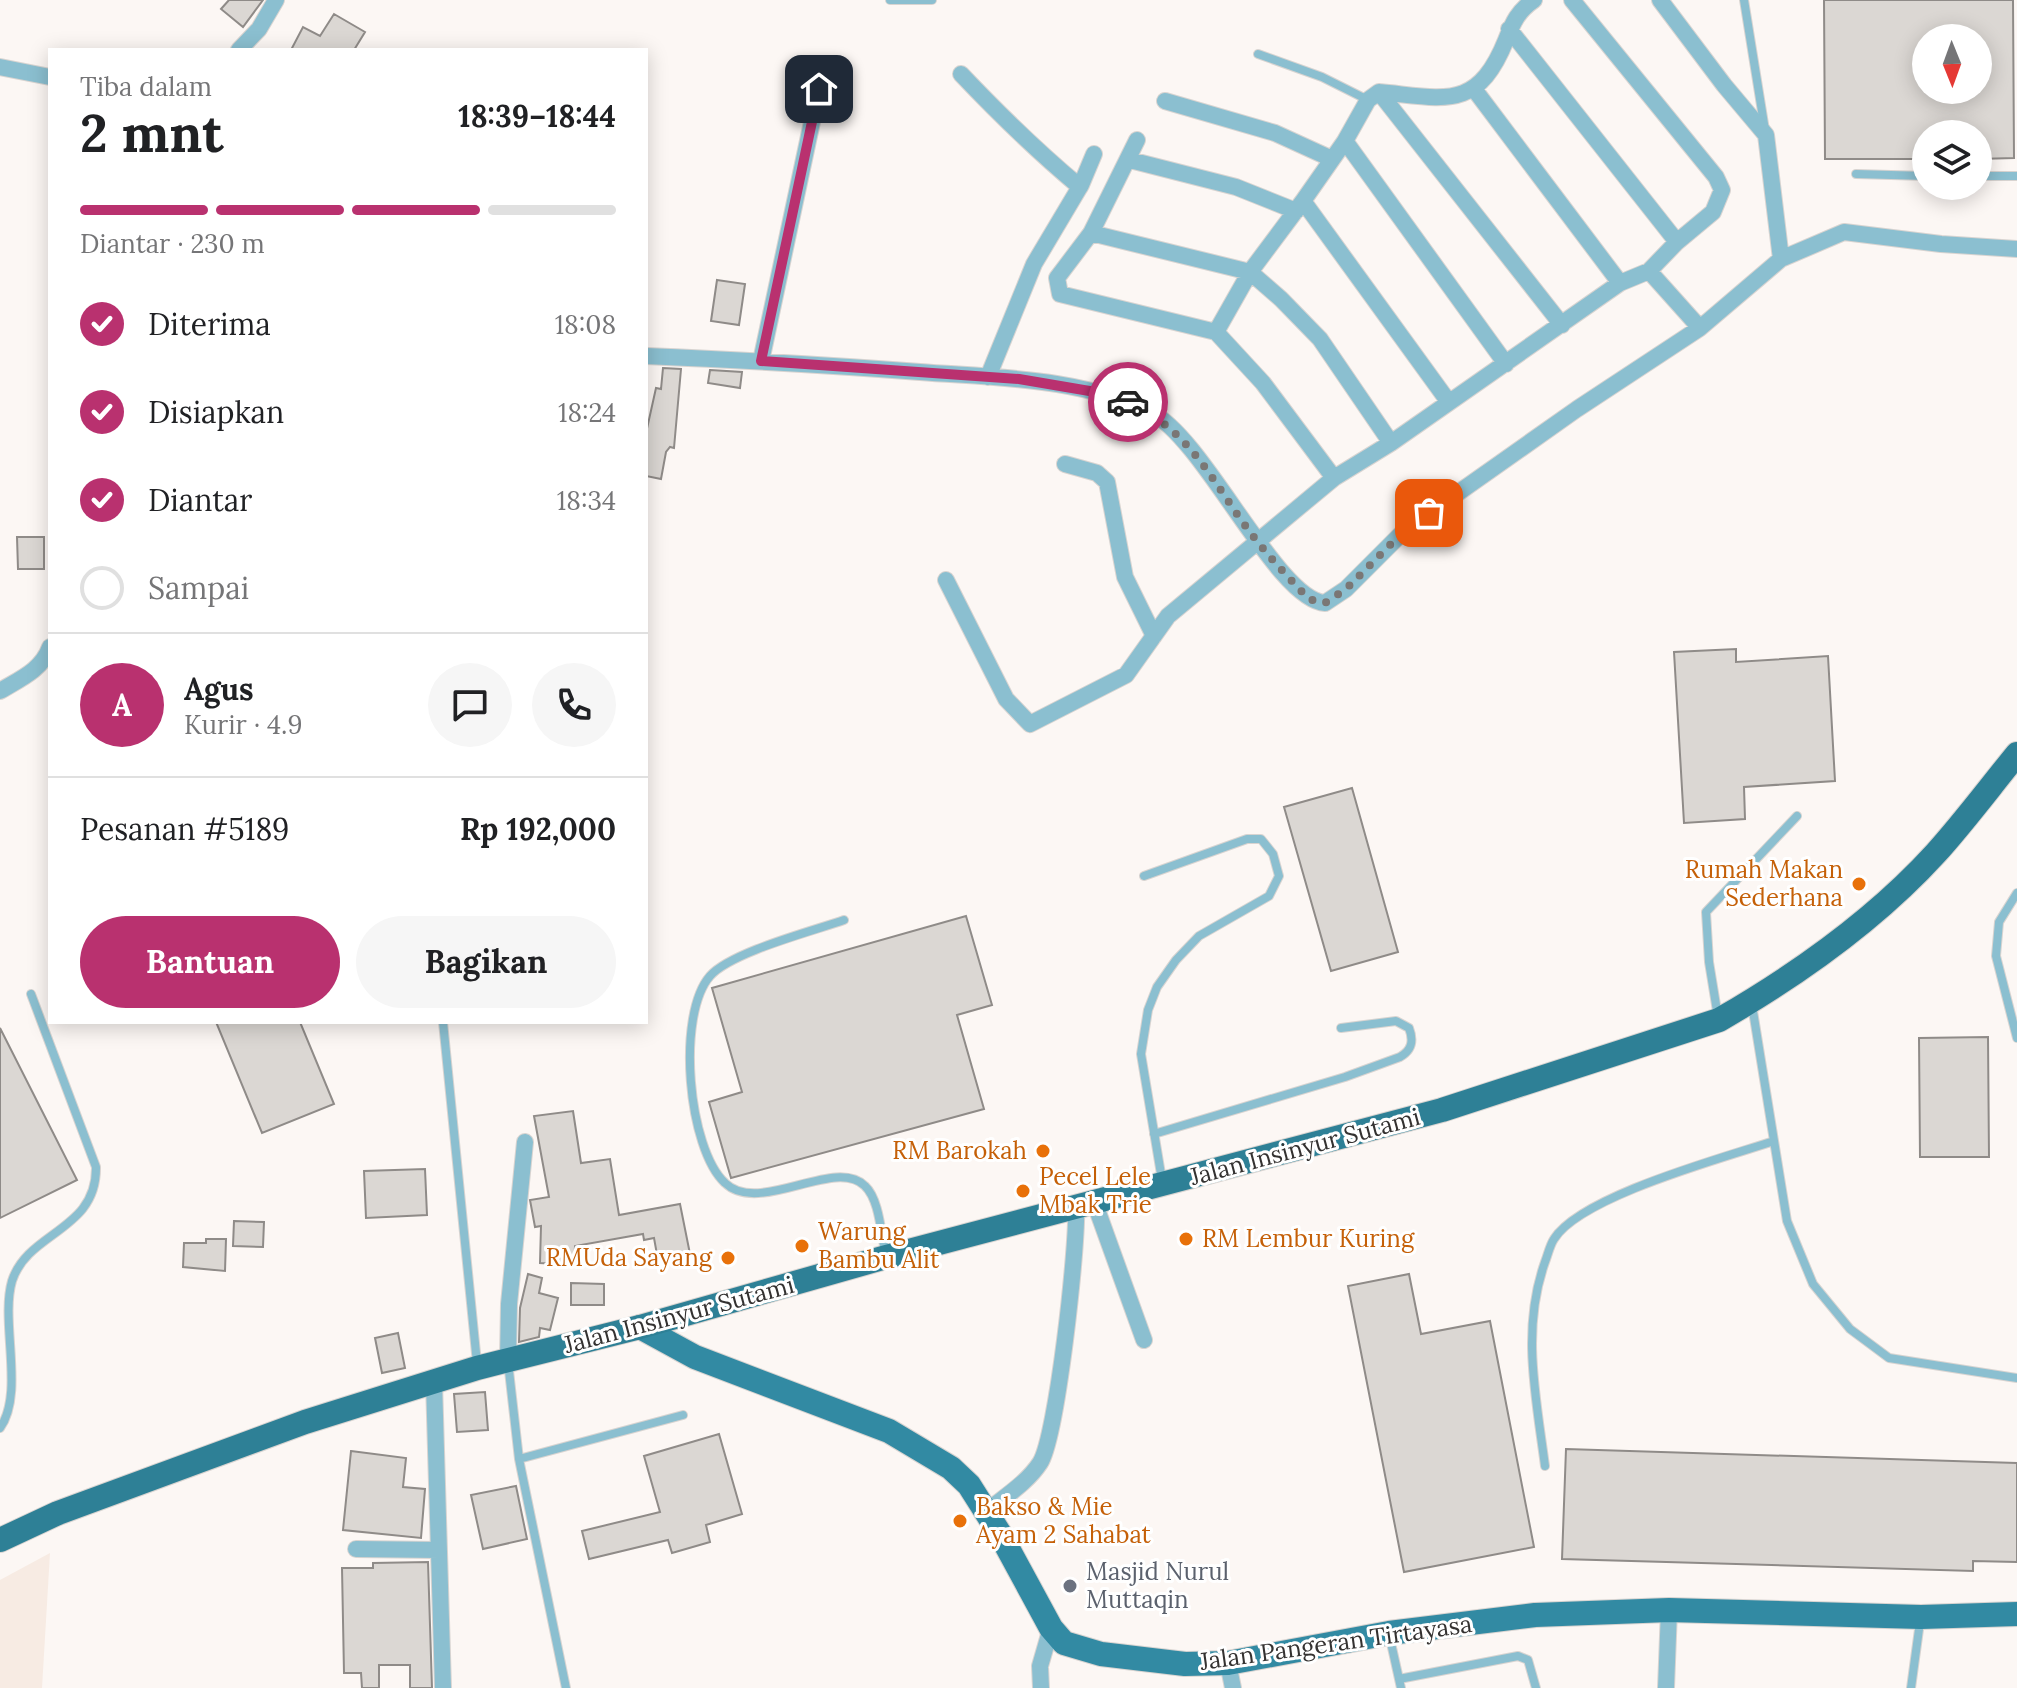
<!DOCTYPE html>
<html lang="id">
<meta charset="utf-8">
<style>
:root{--surface:#fff;--page:#f6f6f6;--text:#202124;--muted:#757577;--line:#e0e0e0;--accent:#b9316f}
body{margin:0;font-family:Lora,serif;background:var(--page);color:var(--text);height:100vh;display:flex;flex-direction:column;font-size:30px;white-space:nowrap}
*{box-sizing:border-box;margin:0}
p{font-size:26px;color:var(--muted)}
.icon{flex:none;width:44px;height:44px;fill:none;stroke:currentColor;stroke-width:2;stroke-linecap:round;stroke-linejoin:round}
.map{position:relative;flex:1;overflow:hidden}
.sheet{position:absolute;left:48px;top:48px;width:600px;height:976px;display:flex;flex-direction:column;background:var(--surface);border-radius:0px;box-shadow:0 4px 20px #0003}
.sheet>*{flex:none}
.needle{width:52px;rotate:179deg}
.buttons{position:absolute;left:1912px;top:24px;display:grid;gap:16px}
.buttons a{display:grid;place-items:center;width:80px;height:80px;border-radius:50%;background:var(--surface);box-shadow:0 4px 20px #0003;font-size:40px}
.pin{position:absolute;display:grid;place-items:center;width:68px;height:68px;color:#fff;margin:-34px;border-radius:16px;box-shadow:0 4px 12px #0006}
.courier{position:absolute;display:grid;place-items:center;width:80px;height:80px;margin:-40px;border:6px solid #b9316f;border-radius:50%;background:#fff;color:#222;box-shadow:0 2px 10px #0007}
.headline em{font-style:normal;font-weight:800}
.headline div{display:flex;flex-direction:column-reverse}
.headline{display:flex;align-items:center;justify-content:space-between;height:136px;padding:0 32px}
h1{font-size:52px;font-weight:800;line-height:60px}
.bar{display:grid;grid-template-columns:repeat(4,1fr);gap:12px 8px;align-content:center;height:96px;padding:0 32px}
.bar i{height:10px;border-radius:6px;background:var(--line)}
.bar .on{background:var(--accent)}
.bar p{grid-column:span 4}
.line{display:flex;align-items:center;gap:20px;padding:0 32px;border-top:2px solid var(--line)}
.line div{flex:1}
.round{display:grid;place-items:center;flex:none;width:84px;height:84px;border-radius:42px;background:var(--page)}
ol{padding:0 32px;list-style:none}
li{display:flex;align-items:center;gap:24px;height:88px}
li p{margin-inline-start:auto}
li .icon{padding:8px;border-radius:50%;background:var(--accent);color:#fff;stroke-width:4}
li:last-child{color:var(--muted)}
li i{width:44px;height:44px;border:4px solid var(--line);border-radius:50%}
.cta{display:flex;gap:16px;margin-top:auto;padding:16px 32px}
.cta a{flex:1;height:92px;border-radius:48px;background:var(--accent);color:#fff;font-size:32px;font-weight:800;line-height:92px;text-align:center}
.cta a+a{background:var(--page);color:var(--text)}
.map>svg:first-child{display:block}
.built{fill:#f7ebe3}
.building{fill:#dbd7d3;stroke:#8f8b88;stroke-width:2;fill-rule:evenodd}
.lines{fill:none;stroke-linecap:round;stroke-linejoin:round}
.service-casing{stroke:#d8d4d1;stroke-width:10}
.minor-casing{stroke:#d8d4d1;stroke-width:18}
.primary-casing{stroke:#d8d4d1;stroke-width:26}
.trunk-casing{stroke:#d8d4d1;stroke-width:26}
.service{stroke:#8bbfd0;stroke-width:8}
.minor{stroke:#8bbfd0;stroke-width:16}
.primary{stroke:#328aa3;stroke-width:24}
.trunk{stroke:#2e8096;stroke-width:24}
.done{stroke:#7a7775;stroke-width:8;stroke-dasharray:0 14.4}
.route{stroke:#b9316f;stroke-width:10}
.food-dot{fill:#e8710a;stroke:#fff;stroke-width:3}
.worship-dot{fill:#6b7280;stroke:#fff;stroke-width:3}
.labels{text-anchor:middle;stroke-width:6;stroke-linejoin:round;paint-order:stroke}
.food-label{font-size:24px;fill:#c56008;stroke:#fff;text-anchor:start}
.street-label{font-size:24px;fill:#343231;stroke:#fff}
.worship-label{font-size:24px;fill:#5b616d;stroke:#fff;text-anchor:start}
</style>
<div class="map">
<svg width="2017" height="1688" viewBox="0 0 2017 1688">
<rect width="100%" height="100%" fill="#fcf7f4"/>
<path class="built" d="M 50,1553 L 42,1688 L 0,1688 L 0,1580 Z"/>
<path class="building" d="M 229,0 L 263,0 L 243,27 L 221,9 Z
M 1824,0 L 2013,0 L 2014,158 L 1978,159 L 1978,134 L 1926,134 L 1926,159 L 1825,159 ZM 1926,38 L 1978,38 L 1978,90 L 1926,90 Z
M 334,14 L 365,32 L 354,50 L 291,50 L 303,27 L 320,36 Z
M 717,280 L 745,284 L 739,325 L 711,321 Z
M 663,368 L 681,369 L 674,448 L 670,447 L 666,452 L 661,479 L 646,476 L 646,433 L 656,388 L 661,389 Z
M 710,370 L 742,372 L 740,388 L 708,383 Z
M 17,537 L 44,537 L 44,569 L 18,569 Z
M 1736,649 L 1736,662 L 1828,656 L 1835,781 L 1744,787 L 1745,819 L 1684,823 L 1674,652 Z
M 1352,788 L 1398,952 L 1331,971 L 1284,807 Z
M 966,916 L 992,1005 L 957,1015 L 984,1109 L 731,1178 L 709,1102 L 742,1092 L 712,988 Z
M 216,1022 L 300,1022 L 334,1104 L 262,1133 Z
M 0,1028 L 77,1180 L 0,1218 Z
M 1988,1037 L 1989,1157 L 1920,1157 L 1919,1038 Z
M 573,1111 L 581,1163 L 610,1159 L 619,1215 L 680,1204 L 690,1254 L 658,1260 L 654,1238 L 644,1240 L 643,1234 L 575,1246 L 574,1265 L 540,1263 L 541,1226 L 535,1227 L 530,1200 L 549,1197 L 534,1116 Z
M 425,1169 L 427,1215 L 366,1218 L 364,1171 Z
M 234,1221 L 264,1222 L 263,1247 L 233,1246 Z
M 206,1239 L 226,1239 L 225,1271 L 183,1267 L 184,1243 L 206,1243 Z
M 528,1274 L 542,1278 L 539,1293 L 558,1298 L 550,1330 L 540,1328 L 539,1337 L 519,1342 L 520,1308 Z
M 1409,1274 L 1421,1334 L 1490,1321 L 1534,1547 L 1404,1572 L 1348,1286 Z
M 571,1283 L 604,1284 L 604,1305 L 571,1305 Z
M 398,1333 L 405,1368 L 382,1373 L 375,1338 Z
M 485,1392 L 488,1430 L 457,1432 L 454,1394 Z
M 719,1434 L 742,1514 L 706,1525 L 710,1542 L 672,1553 L 668,1540 L 589,1559 L 582,1531 L 660,1512 L 644,1456 Z
M 1566,1449 L 2017,1463 L 2017,1562 L 1973,1561 L 1973,1571 L 1562,1559 Z
M 351,1451 L 406,1458 L 403,1487 L 425,1489 L 421,1538 L 343,1530 Z
M 516,1486 L 527,1539 L 483,1549 L 471,1495 Z
M 428,1562 L 432,1688 L 410,1688 L 410,1665 L 379,1665 L 379,1688 L 362,1688 L 361,1673 L 344,1673 L 342,1568 L 373,1568 L 373,1563 Z"/>
<g class="lines">
<defs>
<path id="service" d="M 890,0 L 932,0
M 1744,0 L 1765,130
M 1258,54 L 1322,77 L 1368,100
M 1856,174 L 1926,176
M 1978,176 L 2017,176
M 1144,876 L 1247,839 L 1261,839 L 1273,854 L 1279,876 L 1269,896 L 1199,936 L 1176,960 L 1157,987 L 1148,1010 L 1141,1054 L 1162,1180
M 2017,893 L 1999,922 L 1996,956 L 2017,1038
M 844,920 C 813,931 731,952 710,976 C 676,1015 688,1149 725,1183 C 759,1216 835,1156 865,1186 C 880,1200 881,1236 886,1255
M 1752,1005 L 1787,1221 L 1813,1284 L 1850,1329 L 1889,1358 L 2017,1378
M 1718,1017 L 1709,962 L 1706,912 L 1797,816
M 443,1022 L 477,1363
M 1154,1134 L 1345,1077 L 1400,1057 C 1412,1050 1414,1041 1409,1028 L 1396,1021 L 1341,1028
M 508,1362 L 519,1459 L 566,1688
M 0,1428 C 25,1393 0,1322 12,1281 C 28,1231 97,1231 96,1167 L 31,994
M 519,1459 L 683,1415
M 1545,1466 C 1536,1397 1521,1329 1545,1262 C 1548,1254 1550,1245 1554,1239 C 1581,1196 1723,1158 1774,1141
M 1389,1634 L 1401,1688
M 1399,1679 L 1518,1656 L 1528,1660 L 1536,1688
M 1911,1688 L 1920,1622"/>
<path id="minor" d="M 1660,0 L 1724,85 L 1766,135 L 1781,259
M 1509,29 L 1677,242
M 239,50 L 259,29 L 276,0
M 0,67 L 50,77
M 961,74 C 999,114 1038,152 1080,187
M 1474,89 L 1620,283
M 1379,92 L 1562,325
M 1165,101 L 1275,133 L 1332,159
M 1137,140 L 1091,233 L 1057,278 L 1060,294 L 1216,332 L 1263,383 L 1334,478
M 1345,141 L 1506,364
M 1130,160 L 1236,187 L 1296,211
M 1303,201 L 1345,141 L 1368,100 L 1379,92 C 1444,98 1477,112 1506,40 C 1513,22 1518,11 1534,0
M 1091,233 L 1250,272 L 1281,299 L 1320,339 L 1391,443
M 1649,271 L 1700,328
M 1216,332 L 1250,272 L 1303,201 L 1448,401
M 646,356 C 737,360 828,365 920,372 C 997,378 1081,377 1152,413 C 1205,440 1277,600 1325,603 L 1346,589 L 1404,531 L 1577,409 L 1700,328 L 1781,259 L 1844,232 L 1941,244 L 2017,249
M 761,361 L 819,89
M 988,377 L 1034,264 L 1081,185 L 1094,154
M 1065,464 L 1097,473 L 1107,482 L 1125,577 L 1154,636
M 946,580 L 1006,699 L 1030,724 L 1126,675 L 1168,616 L 1334,478 L 1391,443 L 1620,283 L 1649,271 L 1677,242 L 1713,212 L 1722,190 L 1716,177 L 1572,0
M 0,691 C 20,679 42,670 50,647
M 1095,1204 L 1144,1340
M 508,1360 L 509,1304 L 525,1142
M 434,1382 L 443,1688
M 986,1512 C 1004,1497 1027,1483 1040,1463 C 1057,1437 1078,1244 1076,1208
M 356,1549 L 439,1550
M 1228,1663 L 1233,1688
M 1041,1688 L 1040,1666 L 1051,1628
M 1666,1688 L 1669,1610"/>
<path id="primary" d="M 640,1327 L 695,1357 L 889,1431 L 951,1468 L 969,1485 L 1000,1534 L 1051,1628 L 1064,1643 L 1101,1654 L 1185,1664 L 1228,1663 L 1389,1633 L 1535,1615 L 1669,1610 L 1921,1617 L 2017,1614"/>
<path id="trunk" d="M 0,1540 L 58,1513 L 305,1422 L 477,1368 L 640,1327 L 886,1257 L 1442,1110 L 1719,1020 C 1797,975 1875,920 1936,853 C 1964,822 1990,787 2017,754"/>
</defs>
<use href="#service" class="service-casing"/>
<use href="#minor" class="minor-casing"/>
<use href="#primary" class="primary-casing"/>
<use href="#trunk" class="trunk-casing"/>
<use href="#service" class="service"/>
<use href="#minor" class="minor"/>
<use href="#primary" class="primary"/>
<use href="#trunk" class="trunk"/>
</g>
<g class="lines">
<path class="done" d="M 1128,402 C 1196,434 1213,486 1257,541 C 1272,560 1290,579 1307,597 L 1316,602 L 1325,603 L 1346,589 L 1404,531 L 1429,513"/>
<path class="route" d="M 819,89 L 761,361 L 1019,379 L 1113,395 L 1128,402"/>
</g>
<g class="food-dot">
<circle cx="1859" cy="884" r="8"/>
<circle cx="1043" cy="1151" r="8"/>
<circle cx="1023" cy="1191" r="8"/>
<circle cx="1186" cy="1239" r="8"/>
<circle cx="802" cy="1246" r="8"/>
<circle cx="728" cy="1258" r="8"/>
<circle cx="960" cy="1521" r="8"/>
</g>
<circle class="worship-dot" cx="1070" cy="1586" r="8"/>
<g class="labels">
<g class="food-label">
<text x="1843" y="878" text-anchor="end">Rumah Makan<tspan x="1843" dy="28">Sederhana</tspan></text>
<text x="1027" y="1159" text-anchor="end">RM Barokah</text>
<text x="1039" y="1185">Pecel Lele<tspan x="1039" dy="28">Mbak Trie</tspan></text>
<text x="818" y="1240">Warung<tspan x="818" dy="28">Bambu Alit</tspan></text>
<text x="1202" y="1247">RM Lembur Kuring</text>
<text x="712" y="1266" text-anchor="end">RMUda Sayang</text>
<text x="976" y="1515">Bakso &amp; Mie<tspan x="976" dy="28">Ayam 2 Sahabat</tspan></text>
</g>
<g class="street-label">
<text transform="translate(1305 1147) rotate(-15)" y="8">Jalan Insinyur Sutami</text>
<text transform="translate(679 1315) rotate(-15)" y="8">Jalan Insinyur Sutami</text>
<text transform="translate(1336 1643) rotate(-8)" y="8">Jalan Pangeran Tirtayasa</text>
</g>
<g class="worship-label">
<text x="1086" y="1580">Masjid Nurul<tspan x="1086" dy="28">Muttaqin</tspan></text>
</g>
</g>
</svg>
<div class="buttons">
<a><svg class="needle" viewBox="-14 -14 28 28"><path d="M0-13l5 13h-10z" fill="#e53935"/><path d="M0 13l5-13h-10z" fill="#757577"/></svg></a>
<a><svg class="icon" aria-label="layers" viewBox="0 0 24 24"><path d="M12 4l9 5-9 5-9-5zM3 14l9 5 9-5"/></svg></a>
</div>
<div class="pin" style="left:1429px;top:513px;background:#ea580c"><svg class="icon" aria-label="bag" viewBox="0 0 24 24"><path d="M5 8h14l-1 12H6zM9 8a3 3 0 0 1 6 0"/></svg></div>
<div class="pin" style="left:819px;top:89px;background:#1f2937"><svg class="icon" aria-label="home" viewBox="0 0 24 24"><path d="M3 11l9-7 9 7M6 9v11h12V9"/></svg></div>
<div class="courier" style="left:1128px;top:402px"><svg class="icon" aria-label="car" viewBox="0 0 24 24"><path d="M5 17H2v-5l4-1 3-4h7l3 4 3 1v5h-3M9 17h6M6 11h13"/><circle cx="7" cy="17" r="2"/><circle cx="17" cy="17" r="2"/></svg></div>
<section class="sheet">
<div class="headline"><div><h1>2 mnt</h1><p>Tiba dalam</p></div><em>18:39–18:44</em></div>
<div class="bar"><i class="on"></i><i class="on"></i><i class="on"></i><i></i><p>Diantar · 230 m</p></div>
<ol>
<li><svg class="icon" aria-label="check" viewBox="0 0 24 24"><path d="M5 12l5 5 9-10"/></svg>Diterima<p>18:08</p></li>
<li><svg class="icon" aria-label="check" viewBox="0 0 24 24"><path d="M5 12l5 5 9-10"/></svg>Disiapkan<p>18:24</p></li>
<li><svg class="icon" aria-label="check" viewBox="0 0 24 24"><path d="M5 12l5 5 9-10"/></svg>Diantar<p>18:34</p></li>
<li><i></i>Sampai</li>
</ol>
<div class="line" style="height:144px"><b class="round" style="background:var(--accent);color:#fff">A</b><div><b>Agus</b><p>Kurir · 4.9</p></div><a class="round"><svg class="icon" aria-label="chat" viewBox="0 0 24 24"><path d="M4 5h16v11H9l-5 4z"/></svg></a><a class="round"><svg class="icon" aria-label="phone" viewBox="0 0 24 24"><path d="M5 4h4l2 5-3 2q2 4 5 5l2-3 5 2v4C11 20 4 13 5 4z"/></svg></a></div>
<div class="line" style="height:104px"><div>Pesanan #5189</div><b>Rp 192,000</b></div>
<div class="cta"><a>Bantuan</a><a>Bagikan</a></div>
</section>
</div>
